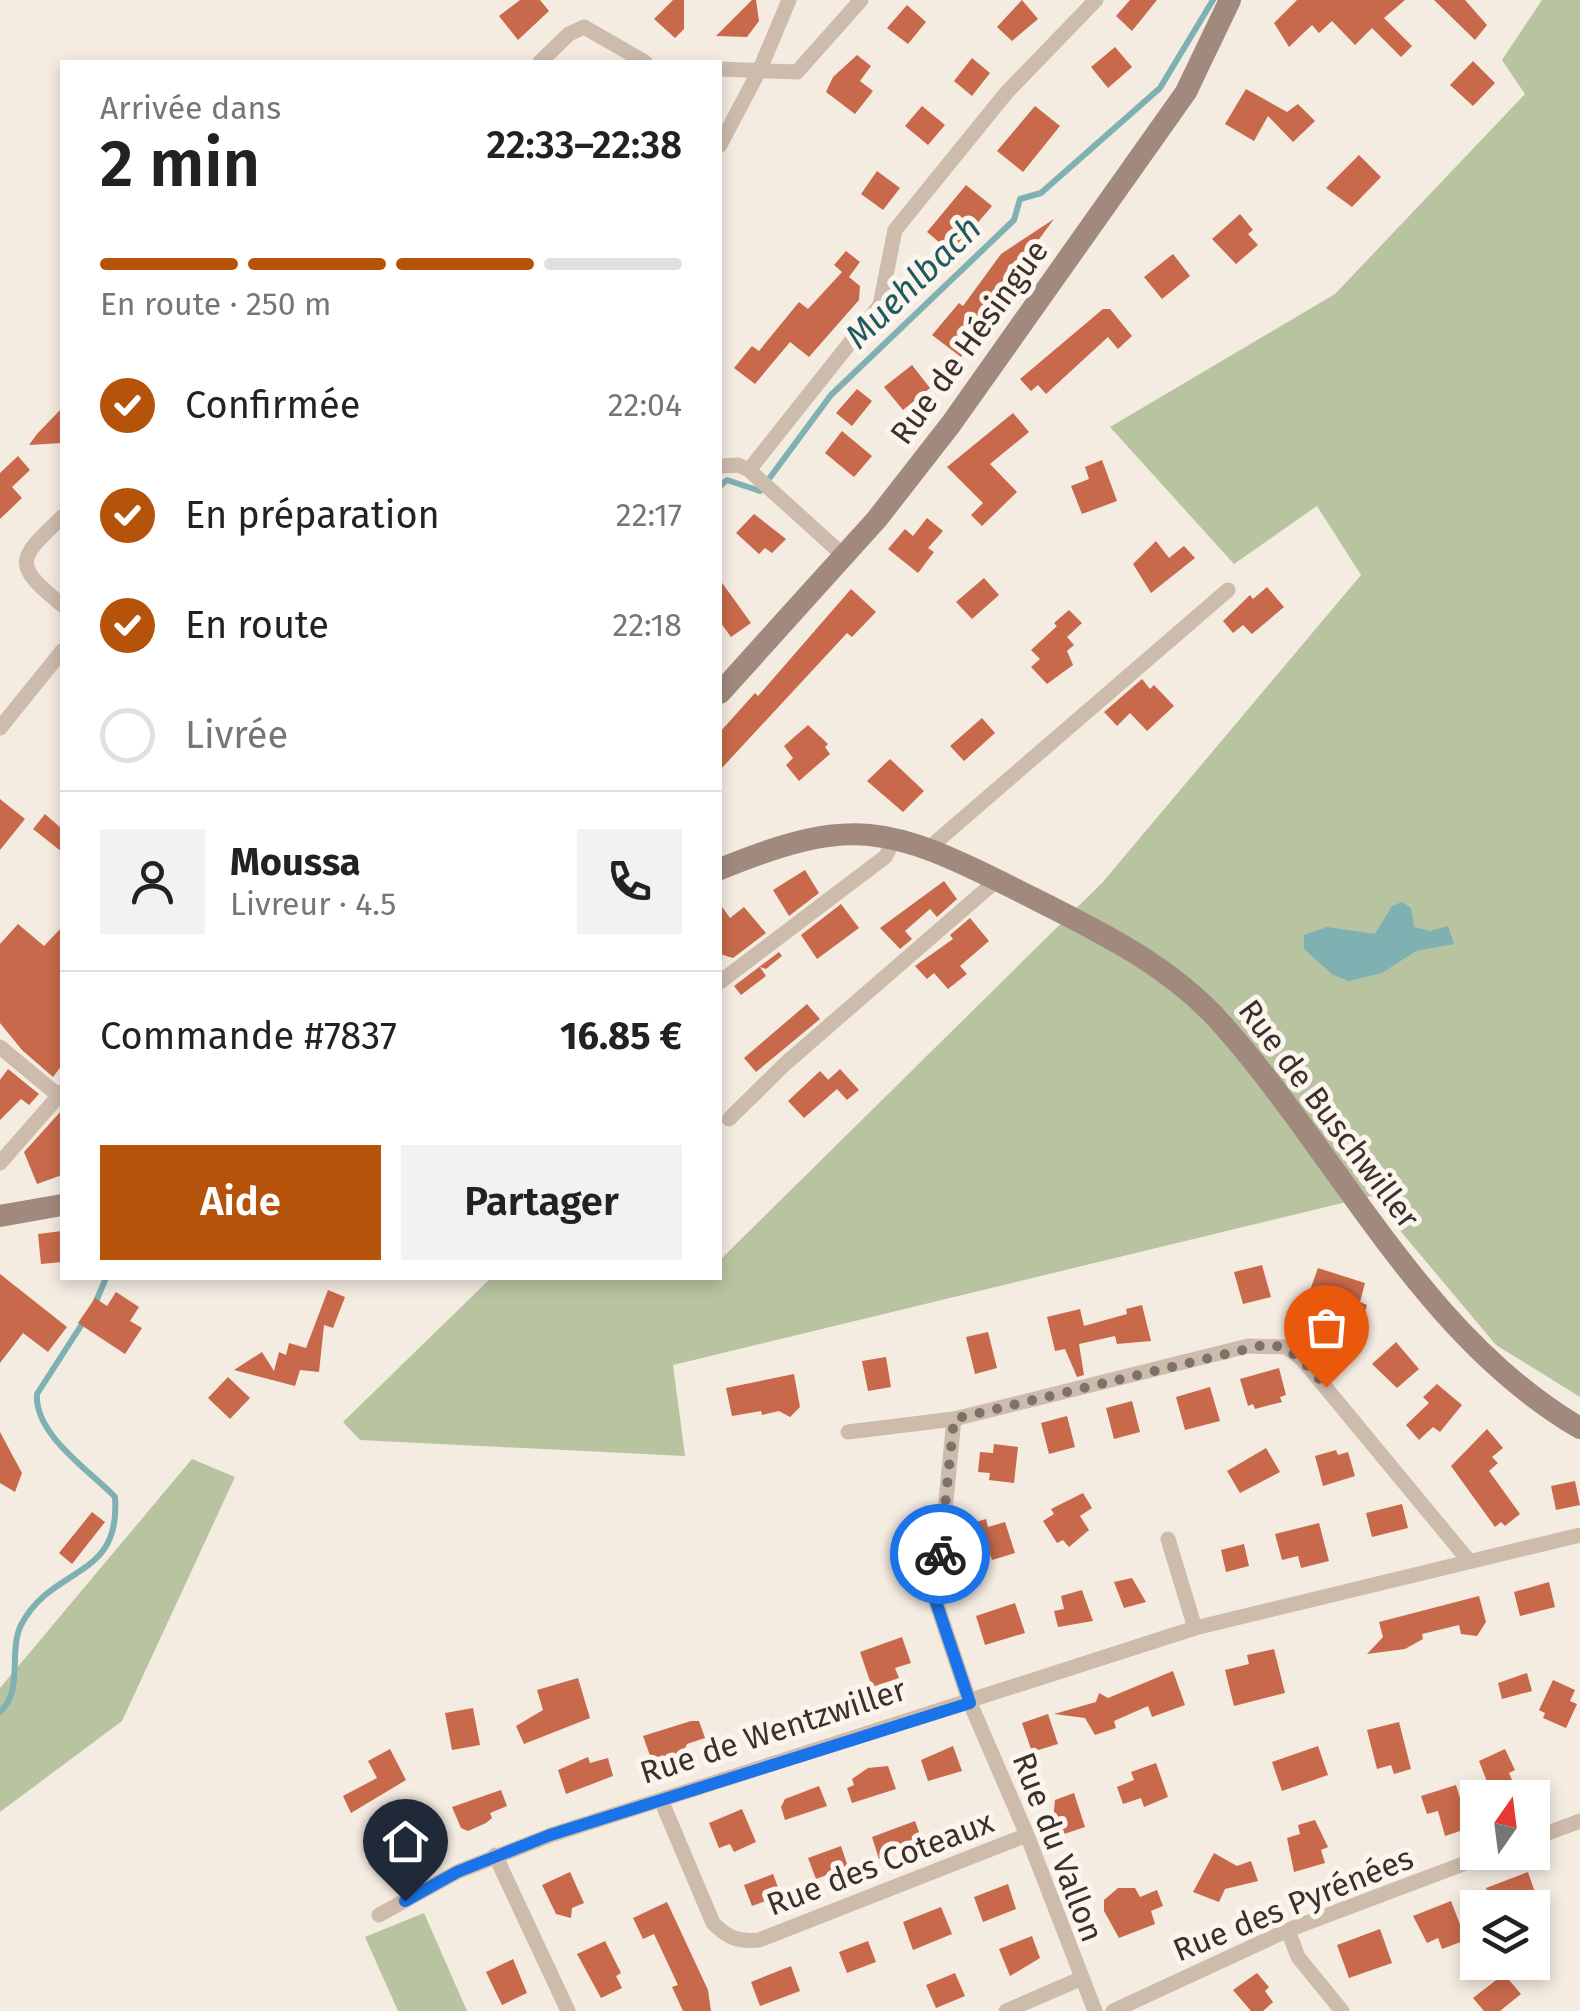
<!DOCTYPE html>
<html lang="fr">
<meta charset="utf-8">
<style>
:root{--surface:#fff;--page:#f2f2f2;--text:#222;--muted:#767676;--line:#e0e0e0;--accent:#b45309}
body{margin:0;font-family:"Fira Sans",sans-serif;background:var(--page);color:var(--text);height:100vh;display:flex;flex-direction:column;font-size:38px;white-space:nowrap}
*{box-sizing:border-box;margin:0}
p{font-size:32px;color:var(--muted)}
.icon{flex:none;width:55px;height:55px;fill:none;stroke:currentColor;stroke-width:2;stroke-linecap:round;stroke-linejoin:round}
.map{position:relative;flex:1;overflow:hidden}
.drawer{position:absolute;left:60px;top:60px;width:662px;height:1220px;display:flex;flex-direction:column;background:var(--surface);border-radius:0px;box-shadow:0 5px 15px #0003}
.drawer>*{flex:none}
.needle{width:65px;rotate:14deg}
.fabs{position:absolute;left:1460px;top:1780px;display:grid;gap:20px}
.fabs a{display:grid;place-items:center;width:90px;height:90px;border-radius:0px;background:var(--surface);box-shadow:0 5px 15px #0003;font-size:50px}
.pin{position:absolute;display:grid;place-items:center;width:85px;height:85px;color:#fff;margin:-102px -42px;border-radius:50% 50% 50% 0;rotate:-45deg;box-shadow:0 0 10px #0007}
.pin .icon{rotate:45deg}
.courier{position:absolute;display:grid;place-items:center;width:100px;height:100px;margin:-50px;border:8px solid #1a73e8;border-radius:50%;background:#fff;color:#222;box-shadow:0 2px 12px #0007}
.headline em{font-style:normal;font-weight:600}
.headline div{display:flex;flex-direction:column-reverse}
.headline{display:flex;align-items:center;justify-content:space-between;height:170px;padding:0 40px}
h1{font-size:65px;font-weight:600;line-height:75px}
.bar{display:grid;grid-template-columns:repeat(4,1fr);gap:15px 10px;align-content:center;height:120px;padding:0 40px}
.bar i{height:12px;border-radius:8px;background:var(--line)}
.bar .on{background:var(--accent)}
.bar p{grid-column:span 4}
.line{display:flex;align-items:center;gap:25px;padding:0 40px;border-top:2px solid var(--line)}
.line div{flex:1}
.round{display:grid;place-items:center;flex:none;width:105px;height:105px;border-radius:0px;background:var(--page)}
ol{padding:0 40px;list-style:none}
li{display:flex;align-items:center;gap:30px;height:110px}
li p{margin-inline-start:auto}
li .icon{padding:10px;border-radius:50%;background:var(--accent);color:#fff;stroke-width:4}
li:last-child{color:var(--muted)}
li i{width:55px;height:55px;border:5px solid var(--line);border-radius:50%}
.action{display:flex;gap:20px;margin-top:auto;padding:20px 40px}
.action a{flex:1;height:115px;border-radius:0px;background:var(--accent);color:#fff;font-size:40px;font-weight:600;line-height:115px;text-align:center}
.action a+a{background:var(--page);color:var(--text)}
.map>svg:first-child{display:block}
.green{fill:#b8c4a0}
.water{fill:#7fb0b2}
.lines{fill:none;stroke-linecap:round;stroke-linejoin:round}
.stream{stroke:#7fb0b2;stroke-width:6}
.building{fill:#c8694b}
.street{stroke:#cdbbac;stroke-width:15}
.secondary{stroke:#a18a7d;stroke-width:22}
.done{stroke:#7c716b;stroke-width:10;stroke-dasharray:0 18}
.route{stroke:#1a73e8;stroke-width:12}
.labels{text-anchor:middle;stroke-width:10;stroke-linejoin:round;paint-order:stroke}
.street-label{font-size:32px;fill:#3b302b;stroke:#fbf5ee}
.water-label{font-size:35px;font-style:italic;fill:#1f5a5e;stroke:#fbf5ee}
</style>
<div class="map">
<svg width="1580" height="2011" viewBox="0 0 1580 2011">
<rect width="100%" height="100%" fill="#f4ebe1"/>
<path class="green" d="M 1542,0 L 1580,0 L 1580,1397 L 1496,1345 L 1371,1196 L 673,1365 L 685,1456 L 360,1440 L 343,1422 L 491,1278 L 720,1278 L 720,1260 L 1102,883 L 1361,575 L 1317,506 L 1234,564 L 1110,427 L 1335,294 L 1525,94 L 1502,60 Z
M 192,1459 L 235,1477 L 122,1721 L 0,1812 L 0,1688 Z
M 424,1913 L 467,2011 L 398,2011 L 365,1937 Z"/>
<path class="water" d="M 1402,902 L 1411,908 L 1414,927 L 1430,931 L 1448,926 L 1454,944 L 1416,951 L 1382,973 L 1349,981 L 1333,975 L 1304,949 L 1304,935 L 1327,927 L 1375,934 L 1392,906 Z"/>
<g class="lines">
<path class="stream" d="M 720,486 L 727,480 L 760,491 L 831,395 L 1014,220 L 1020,199 L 1041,193 L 1160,88 L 1213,0
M 94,1306 L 106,1278
M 0,1712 C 24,1690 8,1652 21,1625 C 53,1564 121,1581 115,1497 C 89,1470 34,1434 37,1394 L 84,1321"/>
</g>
<path class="building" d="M 520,0 L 540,0 L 549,11 L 518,40 L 499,16 Z
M 673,0 L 684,0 L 684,29 L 675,38 L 654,19 Z
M 752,0 L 756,0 L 759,21 L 747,37 L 716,36 Z
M 1022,0 L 1038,19 L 1012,41 L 997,27 Z
M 1130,0 L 1157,0 L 1132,31 L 1116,16 Z
M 1297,0 L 1405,0 L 1384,18 L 1412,46 L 1401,57 L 1372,28 L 1355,45 L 1332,21 L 1319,33 L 1312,25 L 1289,47 L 1274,23 Z
M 1434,0 L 1465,0 L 1487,25 L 1475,40 Z
M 907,5 L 926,22 L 908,44 L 887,28 Z
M 1115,47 L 1132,67 L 1108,88 L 1091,67 Z
M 857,55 L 871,66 L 860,81 L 873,91 L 855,114 L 826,92 L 833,77 Z
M 972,58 L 990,73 L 972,96 L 954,81 Z
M 1473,61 L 1495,83 L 1473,106 L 1450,85 Z
M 1246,89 L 1287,112 L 1298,104 L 1315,121 L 1293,142 L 1268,116 L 1254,141 L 1225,124 Z
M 922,106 L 945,125 L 928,145 L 905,126 Z
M 1035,106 L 1060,126 L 1023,172 L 997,151 Z
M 1359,155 L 1381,177 L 1352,207 L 1326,188 Z
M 877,171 L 900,188 L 883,210 L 861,194 Z
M 966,185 L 992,206 L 952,253 L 927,232 Z
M 1240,214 L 1253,230 L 1248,234 L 1258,245 L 1236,264 L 1212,239 Z
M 1054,219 L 980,319 L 986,323 L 961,357 L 932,335 L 959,303 L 963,306 L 1001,254 Z
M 846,251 L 860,262 L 849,277 L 860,286 L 859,300 L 809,357 L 790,342 L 755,384 L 734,368 L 752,346 L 759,351 L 799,302 L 808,309 L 842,272 L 834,265 Z
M 1173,254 L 1190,276 L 1162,299 L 1144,277 Z
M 1103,309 L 1110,309 L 1132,336 L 1118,349 L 1108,337 L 1046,394 L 1038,385 L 1031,391 L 1020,379 Z
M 912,365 L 930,388 L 903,410 L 884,387 Z
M 857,389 L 872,401 L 852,426 L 836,413 Z
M 62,408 L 62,443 L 29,445 L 37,434 Z
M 1013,413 L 1029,432 L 990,464 L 1017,492 L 982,526 L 971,515 L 983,503 L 947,467 Z
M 842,431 L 872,456 L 854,477 L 825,453 Z
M 18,456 L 30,470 L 12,487 L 22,498 L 0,519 L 0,473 Z
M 1102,460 L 1117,501 L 1082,514 L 1071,486 L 1089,479 L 1085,467 Z
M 754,514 L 786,539 L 772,553 L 765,548 L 759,554 L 736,533 Z
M 927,518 L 943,531 L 928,548 L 934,552 L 918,573 L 888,549 L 905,529 L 913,536 Z
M 1156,541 L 1169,558 L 1184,546 L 1195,558 L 1151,593 L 1133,564 Z
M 984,578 L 999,595 L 972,619 L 956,602 Z
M 720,580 L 751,623 L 731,637 L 720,622 Z
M 1267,587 L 1284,607 L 1252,634 L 1243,625 L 1233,633 L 1223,621 L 1250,595 L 1253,599 Z
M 851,589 L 876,612 L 852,637 L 847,633 L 720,770 L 720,732 L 755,693 L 758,696 Z
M 1069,610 L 1082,623 L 1067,637 L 1074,645 L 1067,651 L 1073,665 L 1047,684 L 1031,667 L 1040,659 L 1031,650 L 1057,626 L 1061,631 L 1054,623 Z
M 1142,679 L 1150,689 L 1154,685 L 1174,706 L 1147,731 L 1130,713 L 1117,726 L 1104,712 Z
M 982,718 L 995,733 L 964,761 L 950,746 Z
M 808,725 L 828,744 L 825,747 L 830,754 L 799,781 L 786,765 L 793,758 L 784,746 Z
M 890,759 L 924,791 L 903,812 L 867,781 Z
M 0,799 L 25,819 L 0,850 Z
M 45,814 L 62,829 L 62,852 L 33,829 Z
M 805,870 L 819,893 L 789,916 L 773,890 Z
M 944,881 L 957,899 L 937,917 L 930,909 L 905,931 L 912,939 L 900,949 L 880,928 Z
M 720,904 L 730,918 L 744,907 L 766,933 L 733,958 L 720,954 Z
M 841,904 L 859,928 L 817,959 L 801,935 Z
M 970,918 L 989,941 L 960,966 L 967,974 L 948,989 L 934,973 L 927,979 L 915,966 L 953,939 L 950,935 Z
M 18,924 L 44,946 L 62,927 L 62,1065 L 53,1077 L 22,1050 L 0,1023 L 0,944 Z
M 779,952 L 782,956 L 766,969 L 760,967 L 766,976 L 741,995 L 734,986 Z
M 807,1004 L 820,1019 L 756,1072 L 744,1058 Z
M 8,1069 L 39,1094 L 29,1105 L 21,1099 L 0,1120 L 0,1080 Z
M 840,1069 L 859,1090 L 847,1100 L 837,1089 L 804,1118 L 788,1101 L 820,1071 L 835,1087 L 828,1080 Z
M 62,1110 L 62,1175 L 37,1184 L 24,1152 Z
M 62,1231 L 62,1262 L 41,1264 L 38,1234 Z
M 1262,1265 L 1271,1297 L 1243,1304 L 1234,1272 Z
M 1318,1268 L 1365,1283 L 1360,1302 L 1367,1305 L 1357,1335 L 1331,1326 L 1339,1302 L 1309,1293 Z
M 0,1274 L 67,1327 L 48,1352 L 23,1333 L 0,1363 Z
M 328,1290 L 345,1297 L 333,1328 L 324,1325 L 319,1372 L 300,1370 L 295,1386 L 234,1370 L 262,1352 L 274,1371 L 279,1352 L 286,1355 L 289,1343 L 306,1348 Z
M 116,1292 L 139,1307 L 130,1321 L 142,1328 L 125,1354 L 78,1323 L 95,1298 L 107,1306 Z
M 1142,1305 L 1151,1341 L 1117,1344 L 1115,1336 L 1079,1344 L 1084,1375 L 1077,1377 L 1065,1349 L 1055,1351 L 1047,1317 L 1080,1309 L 1084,1326 L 1127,1314 L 1126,1309 Z
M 988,1332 L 997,1368 L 975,1374 L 966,1337 Z
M 1396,1342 L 1419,1369 L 1397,1388 L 1372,1364 Z
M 886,1357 L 891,1387 L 868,1391 L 862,1361 Z
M 1279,1368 L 1286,1395 L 1280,1397 L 1282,1402 L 1255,1409 L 1253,1404 L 1248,1406 L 1240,1379 Z
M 794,1374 L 800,1407 L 790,1417 L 779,1411 L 762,1415 L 761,1411 L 732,1416 L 726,1388 Z
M 228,1377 L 250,1398 L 230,1419 L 208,1398 Z
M 1437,1384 L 1462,1405 L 1440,1432 L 1433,1427 L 1419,1440 L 1406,1425 L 1429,1403 L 1423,1397 Z
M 1210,1387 L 1220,1421 L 1185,1430 L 1176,1397 Z
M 1132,1401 L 1140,1432 L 1114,1439 L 1106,1408 Z
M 1067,1416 L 1075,1447 L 1049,1454 L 1041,1423 Z
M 1487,1429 L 1503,1448 L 1492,1457 L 1498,1463 L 1489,1471 L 1520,1514 L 1505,1526 L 1501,1522 L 1495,1527 L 1451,1466 Z
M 0,1432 L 22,1473 L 15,1492 L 0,1483 Z
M 994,1444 L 1018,1447 L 1014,1483 L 989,1480 L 990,1473 L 978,1472 L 980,1452 L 993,1453 Z
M 1266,1448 L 1280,1472 L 1240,1493 L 1227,1471 Z
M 1336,1450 L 1338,1455 L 1348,1452 L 1355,1476 L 1323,1486 L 1315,1456 Z
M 1575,1481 L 1580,1505 L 1556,1510 L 1551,1486 Z
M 1083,1493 L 1092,1508 L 1080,1516 L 1089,1530 L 1069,1547 L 1063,1540 L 1057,1543 L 1043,1521 L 1054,1514 L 1051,1509 Z
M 1402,1504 L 1408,1528 L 1372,1537 L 1366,1513 Z
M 92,1512 L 105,1522 L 72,1564 L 59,1553 Z
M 986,1519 L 988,1527 L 1005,1522 L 1015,1553 L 992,1560 L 989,1551 L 983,1553 L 969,1524 Z
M 1319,1523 L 1329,1561 L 1301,1568 L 1298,1556 L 1282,1560 L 1275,1534 Z
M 1244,1544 L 1249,1566 L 1226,1572 L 1221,1550 Z
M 1132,1578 L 1146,1602 L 1124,1608 L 1114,1582 Z
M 1549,1582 L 1555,1607 L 1520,1616 L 1514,1592 Z
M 1082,1590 L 1093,1621 L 1058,1627 L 1054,1611 L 1064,1609 L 1061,1596 Z
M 1479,1596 L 1486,1622 L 1477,1636 L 1461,1634 L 1459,1625 L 1422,1634 L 1423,1639 L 1405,1649 L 1367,1654 L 1383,1637 L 1379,1622 Z
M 1015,1603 L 1025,1633 L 985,1645 L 976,1616 Z
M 902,1637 L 911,1663 L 895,1668 L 899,1678 L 872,1687 L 860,1652 Z
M 1274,1649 L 1285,1693 L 1234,1706 L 1225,1670 L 1249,1664 L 1247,1655 Z
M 1173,1671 L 1185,1705 L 1152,1717 L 1148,1706 L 1114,1721 L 1116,1728 L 1095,1735 L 1085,1718 L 1054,1714 L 1096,1702 L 1099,1693 L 1108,1698 Z
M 1527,1673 L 1532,1691 L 1502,1699 L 1498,1683 Z
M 578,1678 L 590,1718 L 524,1744 L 516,1726 L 543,1710 L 537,1690 Z
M 1553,1680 L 1575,1690 L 1570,1701 L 1577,1704 L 1566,1728 L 1543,1718 L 1545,1713 L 1539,1710 Z
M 473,1708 L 480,1745 L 452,1750 L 445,1713 Z
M 1048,1714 L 1058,1744 L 1032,1752 L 1022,1723 Z
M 691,1721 L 699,1721 L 705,1738 L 687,1744 L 680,1759 L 654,1767 L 643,1736 Z
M 1399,1722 L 1411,1769 L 1394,1774 L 1391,1765 L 1377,1769 L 1367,1730 Z
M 953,1746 L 962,1771 L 928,1781 L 921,1760 Z
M 1318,1746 L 1328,1775 L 1282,1791 L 1272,1762 Z
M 390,1749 L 406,1780 L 351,1813 L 343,1796 L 377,1778 L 368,1761 Z
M 1505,1749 L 1515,1770 L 1509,1773 L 1515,1787 L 1493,1797 L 1479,1761 Z
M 588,1757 L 590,1763 L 608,1758 L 613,1776 L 566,1794 L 558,1770 Z
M 1156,1763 L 1168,1797 L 1144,1807 L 1141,1798 L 1123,1804 L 1117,1787 L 1134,1780 L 1131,1772 Z
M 888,1766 L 896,1789 L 852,1803 L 847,1788 L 854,1785 L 852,1779 L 868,1768 Z
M 1456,1785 L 1469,1828 L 1445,1836 L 1438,1811 L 1427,1814 L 1421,1796 Z
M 819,1786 L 827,1806 L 785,1820 L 781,1807 L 785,1799 Z
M 501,1790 L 507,1806 L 490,1813 L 492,1818 L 486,1823 L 468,1831 L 461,1828 L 452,1807 Z
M 1074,1793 L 1085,1827 L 1064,1834 L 1061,1823 L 1053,1820 L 1055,1800 Z
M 742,1809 L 756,1842 L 734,1852 L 730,1844 L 719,1848 L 709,1823 Z
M 420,1814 L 428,1830 L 385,1861 L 373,1839 Z
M 1315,1820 L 1328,1847 L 1321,1850 L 1325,1863 L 1294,1872 L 1287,1838 L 1300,1834 L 1298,1825 Z
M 915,1821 L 922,1840 L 879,1859 L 872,1837 Z
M 841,1846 L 848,1867 L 816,1879 L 808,1858 Z
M 1214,1853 L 1237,1866 L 1251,1861 L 1258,1881 L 1225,1889 L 1219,1902 L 1193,1892 Z
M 570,1872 L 584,1903 L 572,1908 L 571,1918 L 556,1914 L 542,1885 Z
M 1528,1872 L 1539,1904 L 1493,1908 L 1486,1888 Z
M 773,1874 L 781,1895 L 752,1906 L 744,1885 Z
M 1008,1884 L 1016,1909 L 983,1922 L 974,1897 Z
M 1118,1888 L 1135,1888 L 1140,1897 L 1157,1890 L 1163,1906 L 1151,1911 L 1155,1924 L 1119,1938 L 1104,1911 L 1104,1900 Z
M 1451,1901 L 1466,1940 L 1442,1949 L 1438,1938 L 1427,1943 L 1413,1916 Z
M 667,1902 L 708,1990 L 711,2011 L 683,2011 L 672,1987 L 678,1985 L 654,1934 L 643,1939 L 633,1918 Z
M 941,1907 L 952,1934 L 913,1950 L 903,1922 Z
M 1380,1929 L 1392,1963 L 1349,1978 L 1337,1945 Z
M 1032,1936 L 1040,1958 L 1010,1976 L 999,1949 Z
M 605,1941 L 621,1973 L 616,1976 L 622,1988 L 601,1998 L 577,1954 Z
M 868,1941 L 876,1962 L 847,1973 L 839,1952 Z
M 513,1959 L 527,1993 L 502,2005 L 486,1972 Z
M 791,1966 L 800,1991 L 760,2006 L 751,1982 Z
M 955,1973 L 965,1996 L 936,2008 L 926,1985 Z
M 1257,1973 L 1269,1987 L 1265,1991 L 1273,2002 L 1263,2011 L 1251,2011 L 1233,1990 Z
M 1504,1974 L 1521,1994 L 1500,2011 L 1484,2011 L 1473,1998 Z"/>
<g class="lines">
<path class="street" d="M 540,62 L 569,34 L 584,27 L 645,62
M 720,69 L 797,72 L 861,0
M 720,145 L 760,69 L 789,0
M 720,466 L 738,465 L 749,470
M 62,517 C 17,560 12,564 62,605
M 844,556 L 749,470 L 880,305 L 895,230 L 1007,92 L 1096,0
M 0,728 L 62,651
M 929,848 L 1228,590
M 720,982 L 885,857 L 896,837
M 0,1047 L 59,1096
M 729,1119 L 786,1063 L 997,880
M 0,1163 L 62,1092
M 848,1432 L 954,1419
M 1168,1539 L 1195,1628
M 661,1800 L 713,1923 C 728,1938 738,1942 759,1940 L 1027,1835
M 1532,1839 L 1580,1821
M 495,1855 L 568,2011
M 379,1915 L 457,1872 L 551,1835 L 1195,1628 L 1580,1535
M 1288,1930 L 1298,1957 L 1342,2011
M 1006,2011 L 1080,1979
M 1095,2011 L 1027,1835 L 970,1703 L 936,1602 L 954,1419 L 1248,1346 L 1286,1347 L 1302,1359 L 1469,1561
M 1113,2011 L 1288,1930 L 1495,1852"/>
<path class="secondary" d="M 720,693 L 877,519 L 951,424 L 1186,92 L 1230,0
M 720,869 C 852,815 889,826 1013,888 C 1086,925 1166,961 1221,1023 C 1338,1154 1422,1336 1580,1428
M 0,1216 L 62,1205"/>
</g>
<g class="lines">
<path class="done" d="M 940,1554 L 954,1419 L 1268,1344 C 1296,1349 1308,1366 1326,1387"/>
<path class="route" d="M 405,1901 L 457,1872 L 550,1835 L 970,1703 L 936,1602 L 940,1554"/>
</g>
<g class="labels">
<g class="street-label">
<text transform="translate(969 342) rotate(-54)" y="11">Rue de Hésingue</text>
<text transform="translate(1329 1114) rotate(53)" y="11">Rue de Buschwiller</text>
<text transform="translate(773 1731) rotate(-18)" y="11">Rue de Wentzwiller</text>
<text transform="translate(1058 1847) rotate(69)" y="11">Rue du Vallon</text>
<text transform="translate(880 1863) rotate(-21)" y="11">Rue des Coteaux</text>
<text transform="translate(1293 1904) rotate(-22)" y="11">Rue des Pyrénées</text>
</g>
<g class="water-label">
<text transform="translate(913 282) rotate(-44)" y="12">Muehlbach</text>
</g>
</g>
</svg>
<div class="fabs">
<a><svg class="needle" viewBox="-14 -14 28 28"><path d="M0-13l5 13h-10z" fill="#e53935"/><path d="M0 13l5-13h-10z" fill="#767676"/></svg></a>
<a><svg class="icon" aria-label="layers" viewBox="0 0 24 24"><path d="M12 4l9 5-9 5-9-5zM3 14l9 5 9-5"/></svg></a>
</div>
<div class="pin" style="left:1326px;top:1387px;background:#ea580c"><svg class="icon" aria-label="bag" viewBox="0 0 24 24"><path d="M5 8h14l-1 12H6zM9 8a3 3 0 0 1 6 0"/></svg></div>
<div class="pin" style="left:405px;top:1901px;background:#1f2937"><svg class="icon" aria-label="home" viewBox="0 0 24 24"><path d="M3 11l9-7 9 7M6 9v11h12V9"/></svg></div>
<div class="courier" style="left:940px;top:1554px"><svg class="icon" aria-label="bike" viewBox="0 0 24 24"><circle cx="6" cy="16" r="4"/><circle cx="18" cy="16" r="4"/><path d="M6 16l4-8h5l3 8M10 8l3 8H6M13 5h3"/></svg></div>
<section class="drawer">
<div class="headline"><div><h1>2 min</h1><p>Arrivée dans</p></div><em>22:33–22:38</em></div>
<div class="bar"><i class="on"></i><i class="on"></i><i class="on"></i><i></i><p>En route · 250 m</p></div>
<ol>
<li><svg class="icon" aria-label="check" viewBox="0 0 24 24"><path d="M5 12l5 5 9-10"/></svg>Confirmée<p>22:04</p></li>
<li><svg class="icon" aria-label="check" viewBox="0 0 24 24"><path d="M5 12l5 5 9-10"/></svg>En préparation<p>22:17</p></li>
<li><svg class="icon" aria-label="check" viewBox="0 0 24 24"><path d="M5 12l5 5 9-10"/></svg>En route<p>22:18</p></li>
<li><i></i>Livrée</li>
</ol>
<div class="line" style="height:180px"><a class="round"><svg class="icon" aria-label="person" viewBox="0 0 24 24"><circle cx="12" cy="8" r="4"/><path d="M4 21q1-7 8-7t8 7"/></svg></a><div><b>Moussa</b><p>Livreur · 4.5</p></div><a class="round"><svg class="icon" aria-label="phone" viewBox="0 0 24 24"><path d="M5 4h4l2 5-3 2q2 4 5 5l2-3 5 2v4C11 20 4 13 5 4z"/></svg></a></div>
<div class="line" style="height:130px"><div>Commande #7837</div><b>16.85 €</b></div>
<div class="action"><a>Aide</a><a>Partager</a></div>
</section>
</div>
